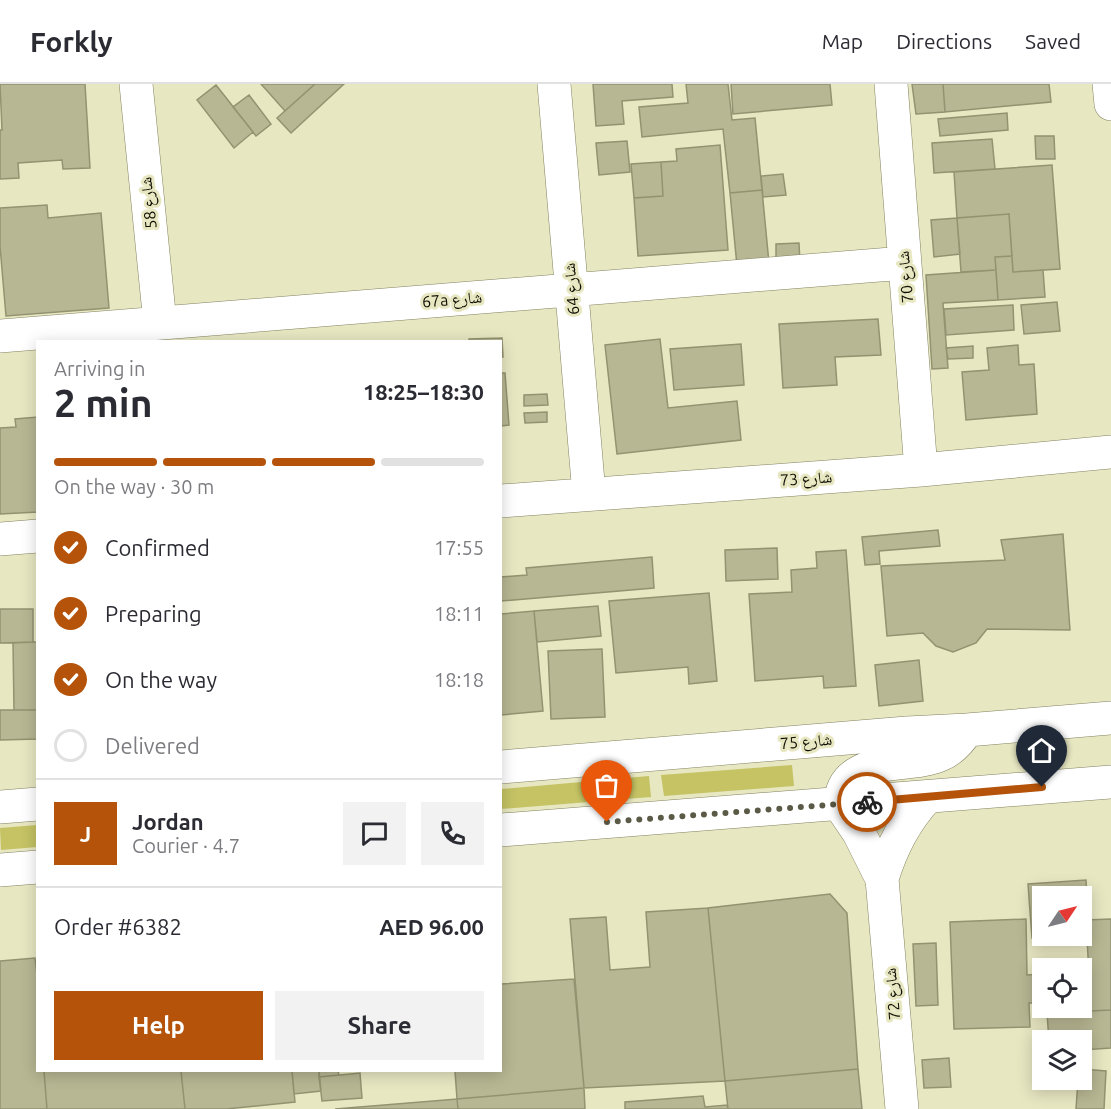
<!DOCTYPE html>
<meta charset="utf-8">
<style>
:root{--surface:#fff;--page:#f2f2f3;--text:#2b2b33;--muted:#7c7c81;--line:#e1e1e2;--accent:#b45309}
body{margin:0;font-family:Ubuntu,"Noto Naskh Arabic",sans-serif;background:var(--page);color:var(--text);height:100vh;display:flex;flex-direction:column;font-size:22px;white-space:nowrap}
*{box-sizing:border-box;margin:0}
p{font-size:20px;color:var(--muted)}
.icon{flex:none;width:33px;height:33px;fill:none;stroke:currentColor;stroke-width:2;stroke-linecap:round;stroke-linejoin:round}
.map{position:relative;flex:1;overflow:hidden}
.sheet{position:absolute;left:36px;top:256px;width:466px;height:732px;display:flex;flex-direction:column;background:var(--surface);border-radius:0px;box-shadow:0 3px 15px #0003}
.sheet>*{flex:none}
.needle{width:39px;rotate:55deg}
.controls{position:absolute;left:1032px;top:802px;display:grid;gap:12px}
.controls a{display:grid;place-items:center;width:60px;height:60px;border-radius:0px;background:var(--surface);box-shadow:0 3px 15px #0003;font-size:30px}
.pin{position:absolute;display:grid;place-items:center;width:51px;height:51px;color:#fff;margin:-62px -26px;border-radius:50% 50% 50% 0;rotate:-45deg;box-shadow:0 0 6px #0007}
.pin .icon{rotate:45deg}
.courier{position:absolute;display:grid;place-items:center;width:60px;height:60px;margin:-30px;border:4px solid #b45309;border-radius:50%;background:#fff;color:#222;box-shadow:0 2px 8px #0007}
.head em{font-style:normal;font-weight:700}
.head div{display:flex;flex-direction:column-reverse}
.head{display:flex;align-items:center;justify-content:space-between;height:102px;padding:0 18px}
h1{font-size:39px;font-weight:700;line-height:45px}
.bar{display:grid;grid-template-columns:repeat(4,1fr);gap:9px 6px;align-content:center;height:72px;padding:0 18px}
.bar i{height:8px;border-radius:4px;background:var(--line)}
.bar .on{background:var(--accent)}
.bar p{grid-column:span 4}
.line{display:flex;align-items:center;gap:15px;padding:0 18px;border-top:2px solid var(--line)}
.line div{flex:1}
.round{display:grid;place-items:center;flex:none;width:63px;height:63px;border-radius:0px;background:var(--page)}
ol{padding:0 18px;list-style:none}
li{display:flex;align-items:center;gap:18px;height:66px}
li p{margin-inline-start:auto}
li .icon{padding:6px;border-radius:50%;background:var(--accent);color:#fff;stroke-width:4}
li:last-child{color:var(--muted)}
li i{width:33px;height:33px;border:3px solid var(--line);border-radius:50%}
.primary-button{display:flex;gap:12px;margin-top:auto;padding:12px 18px}
.primary-button a{flex:1;height:69px;border-radius:0px;background:var(--accent);color:#fff;font-size:24px;font-weight:700;line-height:69px;text-align:center}
.primary-button a+a{background:var(--page);color:var(--text)}
header{display:flex;align-items:center;gap:36px;box-sizing:border-box;height:84px;padding:0 30px;background:var(--surface);border-bottom:2px solid var(--line)}
header strong{font-size:28px}
nav{display:flex;gap:33px;margin-inline-start:auto;font-size:21px}
.map>svg:first-child{display:block}
.green{fill:#c5c364}
.building{fill:#b7b793;stroke:#939371;stroke-width:1.5}
.lines{fill:none;stroke-linecap:round;stroke-linejoin:round}
.minor-casing{stroke:#838362;stroke-width:34}
.tertiary-casing{stroke:#838362;stroke-width:34}
.minor{stroke:#fff;stroke-width:33}
.tertiary{stroke:#fff;stroke-width:33}
.done{stroke:#5b5a46;stroke-width:6;stroke-dasharray:0 10.8}
.route{stroke:#b45309;stroke-width:8}
.labels{text-anchor:middle;stroke-width:6;stroke-linejoin:round;paint-order:stroke}
.street-label{font-size:16px;fill:#0f0e03;stroke:#e7e7c2}
</style>
<header>
<strong>Forkly</strong>
<nav><a>Map</a><a>Directions</a><a>Saved</a></nav>
</header>
<div class="map">
<svg width="1111" height="1025" viewBox="0 0 1111 1025">
<rect width="100%" height="100%" fill="#e7e7c2"/>
<path class="green" d="M 792,681 L 794,702 L 664,712 L 661,691 Z
M 649,692 L 651,713 L 501,725 L 501,705 Z
M 37,741 L 37,763 L 1,766 L 0,744 Z"/>
<path class="building" d="M 0,0 L 85,0 L 90,84 L 63,85 L 62,76 L 18,79 L 19,94 L 0,95 L 0,46 L 2,46 Z
M 261,0 L 315,0 L 285,27 Z
M 315,0 L 344,0 L 291,49 L 277,34 Z
M 593,0 L 672,0 L 673,13 L 622,17 L 624,40 L 596,42 Z
M 686,0 L 728,0 L 732,36 L 755,34 L 762,106 L 730,109 L 723,45 L 642,53 L 639,23 L 688,19 Z
M 731,0 L 830,0 L 832,21 L 733,30 Z
M 912,0 L 943,0 L 945,28 L 916,30 Z
M 943,0 L 1049,0 L 1051,18 L 945,28 Z
M 216,1 L 253,48 L 234,64 L 197,16 Z
M 249,11 L 271,40 L 256,52 L 233,23 Z
M 1007,29 L 1008,46 L 940,52 L 938,35 Z
M 1035,52 L 1054,52 L 1055,75 L 1036,75 Z
M 992,55 L 995,85 L 934,89 L 932,59 Z
M 627,57 L 630,88 L 599,91 L 596,59 Z
M 720,61 L 728,166 L 638,172 L 634,114 L 663,112 L 661,78 L 677,77 L 676,65 Z
M 661,78 L 663,112 L 634,114 L 631,80 Z
M 1052,81 L 1060,185 L 1013,188 L 1009,130 L 957,134 L 954,88 Z
M 783,90 L 786,111 L 763,113 L 761,92 Z
M 762,106 L 769,179 L 737,182 L 730,109 Z
M 47,121 L 48,134 L 101,129 L 109,224 L 6,232 L 0,162 L 0,124 Z
M 1009,130 L 1012,172 L 995,173 L 996,186 L 961,188 L 957,134 Z
M 957,134 L 960,170 L 934,173 L 931,136 Z
M 799,159 L 800,179 L 776,179 L 776,160 Z
M 1012,172 L 1013,188 L 1043,186 L 1045,213 L 998,216 L 995,173 Z
M 996,186 L 998,216 L 943,219 L 948,284 L 932,285 L 926,191 Z
M 1057,218 L 1060,247 L 1024,250 L 1021,221 Z
M 1013,221 L 1014,246 L 946,251 L 944,225 Z
M 878,235 L 881,271 L 835,273 L 837,301 L 783,304 L 779,240 Z
M 502,254 L 503,273 L 501,273 L 501,258 L 469,258 L 469,255 Z
M 660,255 L 668,324 L 737,317 L 741,356 L 617,370 L 605,261 Z
M 741,260 L 744,301 L 674,306 L 670,265 Z
M 1018,261 L 1019,281 L 1034,280 L 1037,330 L 966,336 L 962,288 L 989,286 L 987,264 Z
M 973,262 L 973,274 L 948,275 L 946,264 Z
M 501,289 L 505,289 L 509,341 L 501,342 Z
M 547,310 L 548,321 L 524,322 L 524,311 Z
M 547,328 L 547,338 L 525,339 L 524,329 Z
M 38,333 L 38,428 L 0,430 L 0,344 L 16,343 L 15,335 Z
M 938,446 L 940,462 L 879,467 L 880,480 L 865,481 L 862,453 Z
M 1063,450 L 1070,546 L 987,545 L 976,559 L 953,568 L 936,562 L 923,549 L 887,552 L 881,482 L 1005,476 L 1001,456 Z
M 777,464 L 778,495 L 726,497 L 725,466 Z
M 846,466 L 856,602 L 824,604 L 823,592 L 755,597 L 749,510 L 792,508 L 791,486 L 817,484 L 816,468 Z
M 652,473 L 654,504 L 501,517 L 501,493 L 527,491 L 526,484 Z
M 709,509 L 717,597 L 689,600 L 688,583 L 616,589 L 609,517 Z
M 598,522 L 601,552 L 537,558 L 534,527 Z
M 0,525 L 33,525 L 33,558 L 0,559 Z
M 534,527 L 543,627 L 501,631 L 501,530 Z
M 33,558 L 38,558 L 38,626 L 14,626 L 13,559 Z
M 602,565 L 605,633 L 551,635 L 548,567 Z
M 919,576 L 923,617 L 879,622 L 875,581 Z
M 0,626 L 38,626 L 38,655 L 0,656 Z
M 1086,796 L 1087,815 L 1082,815 L 1082,813 L 1042,813 L 1042,852 L 1056,852 L 1032,854 L 1028,800 Z
M 830,810 L 847,829 L 858,985 L 725,997 L 708,824 Z
M 708,824 L 725,997 L 584,1004 L 570,835 L 606,833 L 610,886 L 650,883 L 646,828 Z
M 1026,835 L 1027,891 L 1042,890 L 1042,919 L 1029,919 L 1030,943 L 954,945 L 950,838 Z
M 1111,835 L 1111,926 L 1091,927 L 1086,836 Z
M 936,859 L 938,921 L 916,922 L 913,860 Z
M 35,874 L 38,901 L 38,987 L 44,987 L 47,1025 L 0,1025 L 0,877 Z
M 574,895 L 584,1004 L 457,1015 L 455,987 L 501,987 L 501,900 Z
M 1111,926 L 1111,964 L 1082,966 L 1082,957 L 1049,957 L 1047,929 Z
M 949,974 L 951,1003 L 924,1004 L 922,976 Z
M 858,985 L 862,1025 L 728,1025 L 725,997 Z
M 1082,985 L 1106,987 L 1104,1025 L 1076,1025 L 1078,996 L 1082,996 Z
M 44,987 L 181,987 L 185,1025 L 47,1025 Z
M 181,987 L 292,987 L 295,1018 L 226,1025 L 185,1025 Z
M 292,987 L 319,987 L 321,1007 L 294,1010 Z
M 319,987 L 338,987 L 339,991 L 319,993 Z
M 360,989 L 362,1014 L 322,1017 L 319,993 Z
M 584,1004 L 585,1025 L 458,1025 L 457,1015 Z
M 703,1012 L 705,1023 L 727,1021 L 728,1025 L 625,1025 L 625,1018 Z
M 457,1015 L 458,1025 L 335,1025 Z"/>
<g class="lines">
<defs>
<path id="minor" d="M 136,0 L 160,239
M 554,0 L 589,410
M 891,0 L 921,386
M 1109,0 L 1111,20
M 0,252 L 904,179
M 501,417 L 921,386 L 1111,368
M 0,455 L 38,452
M 840,721 L 859,749 L 882,795 L 902,1025
M 882,795 C 891,764 905,737 927,713"/>
<path id="tertiary" d="M 501,683 L 907,649 L 967,646 L 1111,634
M 840,721 C 843,668 906,686 940,671 C 952,666 960,657 967,646
M 0,723 L 38,720
M 501,746 L 1111,698
M 0,786 L 38,783"/>
</defs>
<use href="#minor" class="minor-casing"/>
<use href="#tertiary" class="tertiary-casing"/>
<use href="#minor" class="minor"/>
<use href="#tertiary" class="tertiary"/>
</g>
<g class="lines">
<path class="done" d="M 607,738 L 867,718"/>
<path class="route" d="M 867,718 L 1042,703"/>
</g>
<g class="labels">
<g class="street-label">
<text transform="translate(148 119) rotate(-96)" y="6">شارع 58</text>
<text transform="translate(905 193) rotate(-95)" y="6">شارع 70</text>
<text transform="translate(571 205) rotate(-95)" y="6">شارع 64</text>
<text transform="translate(452 215) rotate(-5)" y="6">67a شارع</text>
<text transform="translate(806 394) rotate(-4)" y="6">شارع 73</text>
<text transform="translate(806 657) rotate(-5)" y="6">شارع 75</text>
<text transform="translate(892 910) rotate(-95)" y="6">شارع 72</text>
</g>
</g>
</svg>
<div class="controls">
<a><svg class="needle" viewBox="-14 -14 28 28"><path d="M0-13l5 13h-10z" fill="#e53935"/><path d="M0 13l5-13h-10z" fill="#7c7c81"/></svg></a>
<a><svg class="icon" aria-label="locate" viewBox="0 0 24 24"><circle cx="12" cy="12" r="6"/><path d="M12 2v4M12 18v4M2 12h4M18 12h4"/></svg></a>
<a><svg class="icon" aria-label="layers" viewBox="0 0 24 24"><path d="M12 4l9 5-9 5-9-5zM3 14l9 5 9-5"/></svg></a>
</div>
<div class="pin" style="left:607px;top:738px;background:#ea580c"><svg class="icon" aria-label="bag" viewBox="0 0 24 24"><path d="M5 8h14l-1 12H6zM9 8a3 3 0 0 1 6 0"/></svg></div>
<div class="pin" style="left:1042px;top:703px;background:#1f2937"><svg class="icon" aria-label="home" viewBox="0 0 24 24"><path d="M3 11l9-7 9 7M6 9v11h12V9"/></svg></div>
<div class="courier" style="left:867px;top:718px"><svg class="icon" aria-label="bike" viewBox="0 0 24 24"><circle cx="6" cy="16" r="4"/><circle cx="18" cy="16" r="4"/><path d="M6 16l4-8h5l3 8M10 8l3 8H6M13 5h3"/></svg></div>
<section class="sheet">
<div class="head"><div><h1>2 min</h1><p>Arriving in</p></div><em>18:25–18:30</em></div>
<div class="bar"><i class="on"></i><i class="on"></i><i class="on"></i><i></i><p>On the way · 30 m</p></div>
<ol>
<li><svg class="icon" aria-label="check" viewBox="0 0 24 24"><path d="M5 12l5 5 9-10"/></svg>Confirmed<p>17:55</p></li>
<li><svg class="icon" aria-label="check" viewBox="0 0 24 24"><path d="M5 12l5 5 9-10"/></svg>Preparing<p>18:11</p></li>
<li><svg class="icon" aria-label="check" viewBox="0 0 24 24"><path d="M5 12l5 5 9-10"/></svg>On the way<p>18:18</p></li>
<li><i></i>Delivered</li>
</ol>
<div class="line" style="height:108px"><b class="round" style="background:var(--accent);color:#fff">J</b><div><b>Jordan</b><p>Courier · 4.7</p></div><a class="round"><svg class="icon" aria-label="chat" viewBox="0 0 24 24"><path d="M4 5h16v11H9l-5 4z"/></svg></a><a class="round"><svg class="icon" aria-label="phone" viewBox="0 0 24 24"><path d="M5 4h4l2 5-3 2q2 4 5 5l2-3 5 2v4C11 20 4 13 5 4z"/></svg></a></div>
<div class="line" style="height:78px"><div>Order #6382</div><b>AED 96.00</b></div>
<div class="primary-button"><a>Help</a><a>Share</a></div>
</section>
</div>
